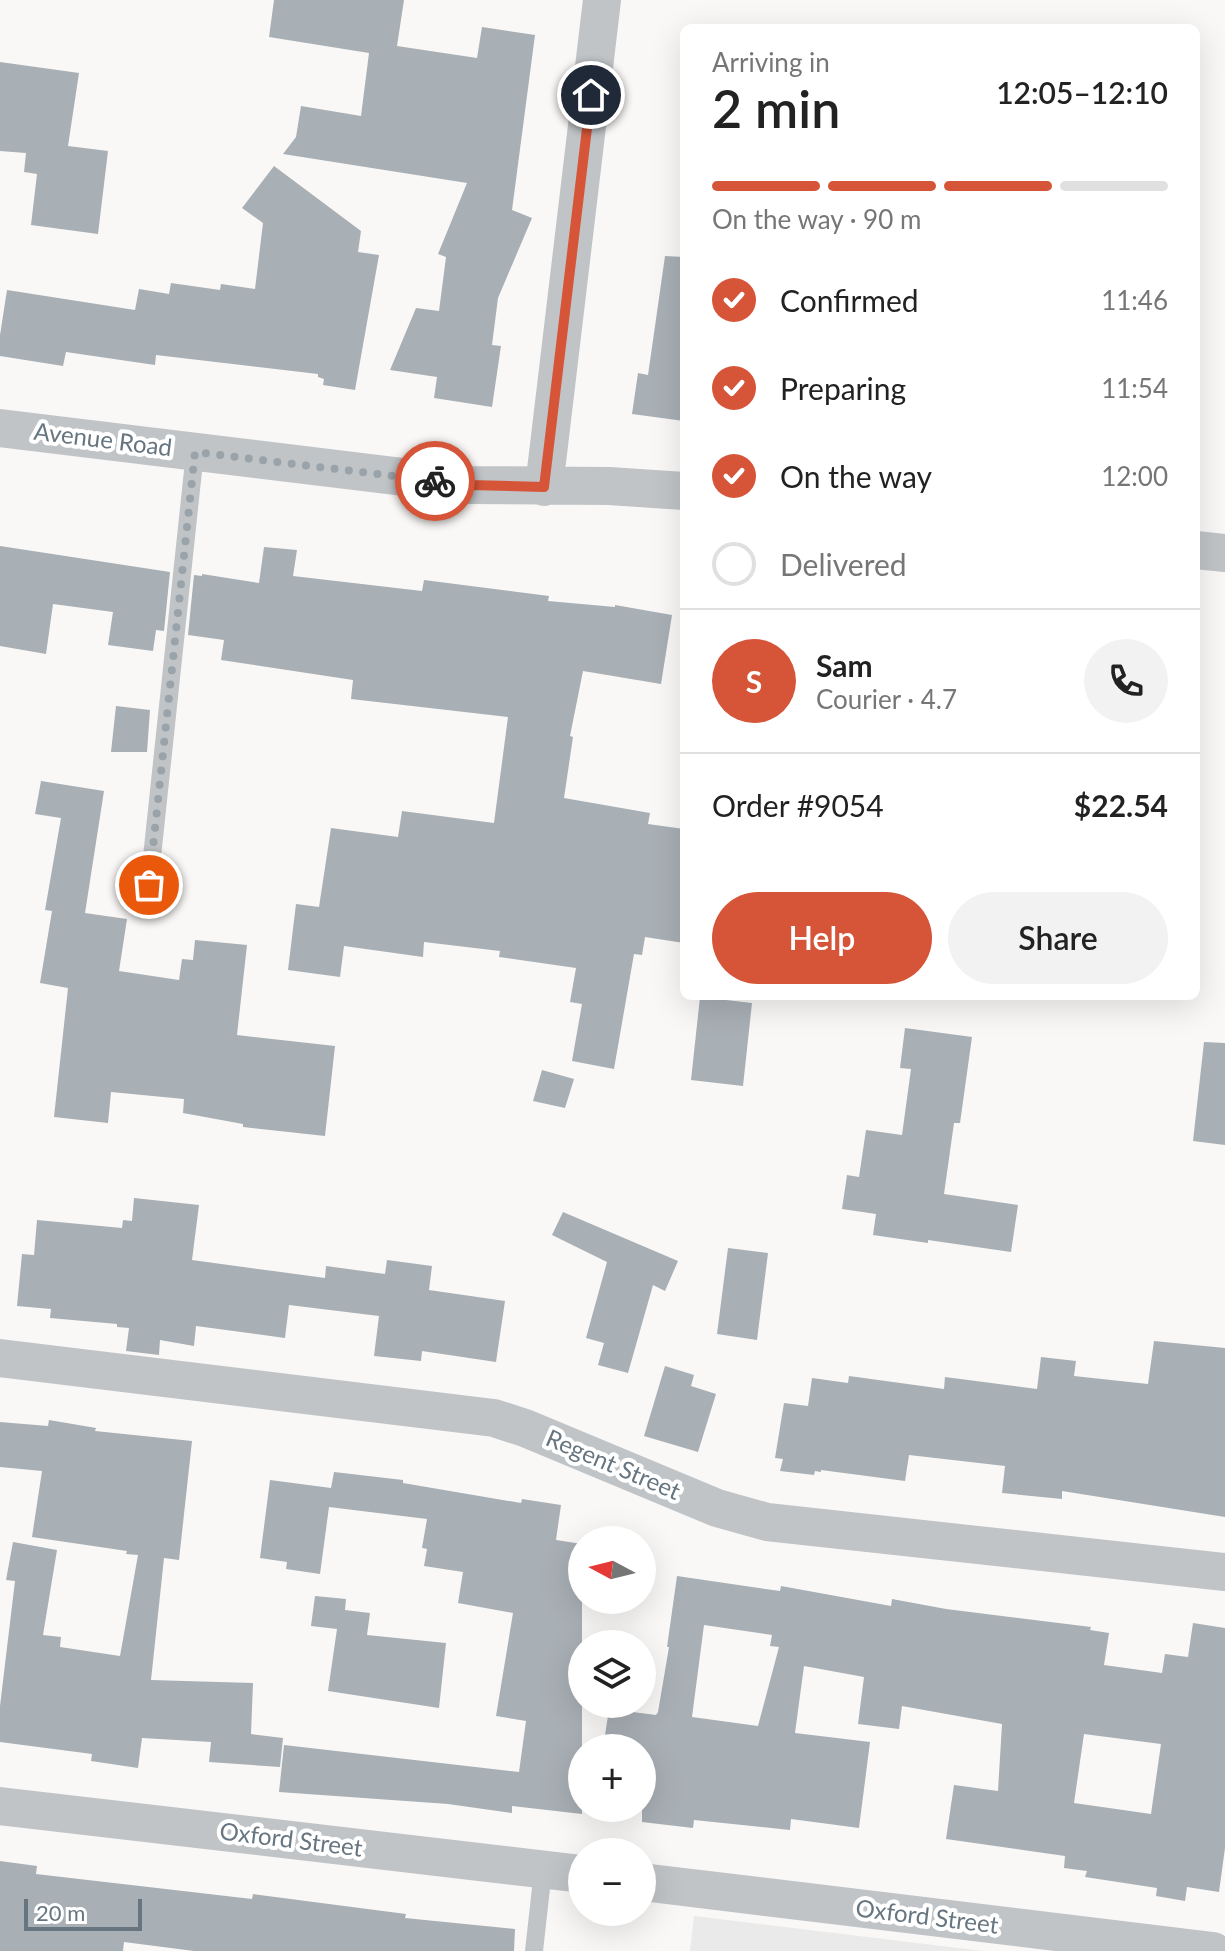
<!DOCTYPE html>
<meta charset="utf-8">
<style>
:root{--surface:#fff;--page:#f2f2f2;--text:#222;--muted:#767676;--line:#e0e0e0;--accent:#d65538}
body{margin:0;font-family:Lato,sans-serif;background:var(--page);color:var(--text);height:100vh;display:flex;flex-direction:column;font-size:30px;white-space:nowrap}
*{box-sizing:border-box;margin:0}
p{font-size:26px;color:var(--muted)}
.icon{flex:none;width:44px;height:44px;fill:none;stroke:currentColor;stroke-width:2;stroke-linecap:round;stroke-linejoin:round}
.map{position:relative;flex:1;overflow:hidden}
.drawer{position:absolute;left:680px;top:24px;width:520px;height:976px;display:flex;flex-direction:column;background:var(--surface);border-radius:12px;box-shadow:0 8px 32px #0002}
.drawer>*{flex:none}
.needle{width:52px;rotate:277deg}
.fabs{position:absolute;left:568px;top:1526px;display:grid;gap:16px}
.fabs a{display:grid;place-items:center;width:88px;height:88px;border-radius:50%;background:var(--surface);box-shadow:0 8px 32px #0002;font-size:40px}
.scale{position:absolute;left:24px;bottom:20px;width:118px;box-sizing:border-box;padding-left:8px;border:4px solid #66757f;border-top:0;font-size:22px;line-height:28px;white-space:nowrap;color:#66757f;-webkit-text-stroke:6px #fff;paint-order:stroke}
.pin{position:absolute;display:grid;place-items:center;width:68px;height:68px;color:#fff;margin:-34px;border:4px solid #fff;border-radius:50%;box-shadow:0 2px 8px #0007}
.courier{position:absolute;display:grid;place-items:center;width:80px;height:80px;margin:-40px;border:6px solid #d65538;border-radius:50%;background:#fff;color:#222;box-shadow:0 2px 10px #0007}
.summary em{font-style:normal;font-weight:600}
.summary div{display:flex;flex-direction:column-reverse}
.summary{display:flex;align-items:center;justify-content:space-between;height:136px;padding:0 32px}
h1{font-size:52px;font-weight:600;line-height:60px}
.bar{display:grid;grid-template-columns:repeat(4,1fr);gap:12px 8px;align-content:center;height:96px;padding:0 32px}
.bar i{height:10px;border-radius:6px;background:var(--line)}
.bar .selected{background:var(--accent)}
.bar p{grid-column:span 4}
.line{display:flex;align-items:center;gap:20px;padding:0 32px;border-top:2px solid var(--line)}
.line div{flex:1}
.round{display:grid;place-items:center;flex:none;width:84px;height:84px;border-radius:42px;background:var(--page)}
ol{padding:0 32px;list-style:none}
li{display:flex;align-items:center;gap:24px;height:88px}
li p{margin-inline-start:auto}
li .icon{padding:8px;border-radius:50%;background:var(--accent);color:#fff;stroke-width:4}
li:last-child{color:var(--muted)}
li i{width:44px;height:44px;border:4px solid var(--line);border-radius:50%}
.primary-button{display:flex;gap:16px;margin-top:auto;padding:16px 32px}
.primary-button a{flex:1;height:92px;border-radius:48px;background:var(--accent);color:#fff;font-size:32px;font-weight:600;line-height:92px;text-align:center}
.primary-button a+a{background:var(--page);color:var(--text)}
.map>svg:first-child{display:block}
.built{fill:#e9eae9}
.building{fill:#a8afb5;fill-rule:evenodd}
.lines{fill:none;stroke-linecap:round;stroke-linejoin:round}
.service{stroke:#c0c4c7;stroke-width:18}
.minor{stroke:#c0c4c7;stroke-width:38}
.done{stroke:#99a3a9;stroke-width:8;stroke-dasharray:0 14.4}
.route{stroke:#d65538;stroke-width:10}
.labels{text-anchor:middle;stroke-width:8;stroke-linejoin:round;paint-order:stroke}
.street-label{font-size:24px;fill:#66757f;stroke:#fff}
</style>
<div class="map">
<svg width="1225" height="1951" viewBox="0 0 1225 1951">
<rect width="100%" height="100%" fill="#f9f8f6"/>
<path class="built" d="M 694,1916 L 983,1951 L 690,1951 Z"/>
<path class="building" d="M 274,0 L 404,0 L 397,46 L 477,58 L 482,27 L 535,35 L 512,210 L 532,218 L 498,298 L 492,345 L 501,346 L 492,407 L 434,398 L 437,377 L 390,370 L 416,308 L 439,311 L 446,257 L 438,254 L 467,183 L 283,154 L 296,137 L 301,106 L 361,116 L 369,53 L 269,37 Z
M 0,62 L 79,73 L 68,146 L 108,151 L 98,234 L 31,225 L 37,174 L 24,172 L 26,153 L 0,151 Z
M 274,166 L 361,231 L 358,252 L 379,255 L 355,390 L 323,385 L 324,379 L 318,377 L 318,374 L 156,355 L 155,365 L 66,352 L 63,366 L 0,356 L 0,335 L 7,290 L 135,310 L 139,289 L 169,294 L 171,283 L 220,290 L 221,284 L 255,289 L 263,223 L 242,208 Z
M 665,256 L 684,257 L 684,421 L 632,414 L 638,373 L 648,375 Z
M 0,546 L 170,572 L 164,631 L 156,630 L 153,651 L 108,645 L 113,612 L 53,604 L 46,654 L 0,646 Z
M 264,547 L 297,550 L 293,576 L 422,591 L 424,580 L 549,596 L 548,601 L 615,607 L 615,605 L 672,615 L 661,684 L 583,671 L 570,736 L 573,737 L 564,798 L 650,813 L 648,824 L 684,829 L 684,943 L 645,937 L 642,955 L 634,954 L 614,1069 L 572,1061 L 582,1004 L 570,1002 L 576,968 L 499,957 L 500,951 L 424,942 L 423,957 L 344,946 L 340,977 L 288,970 L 296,904 L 319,907 L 331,828 L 398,837 L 402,811 L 494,823 L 508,717 L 351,699 L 353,680 L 221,660 L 224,640 L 188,635 L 194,575 L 202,576 L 202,574 L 259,583 Z
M 116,706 L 150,710 L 147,752 L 111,752 Z
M 41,781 L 104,791 L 85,913 L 127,919 L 119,971 L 179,980 L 182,959 L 193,960 L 195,940 L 247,945 L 237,1035 L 335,1046 L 325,1136 L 243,1127 L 243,1124 L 183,1113 L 184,1099 L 111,1092 L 108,1123 L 54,1117 L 68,988 L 40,983 L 52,911 L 45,910 L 61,818 L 35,814 Z
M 700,997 L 752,1003 L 743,1086 L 691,1080 Z
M 905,1028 L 972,1037 L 960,1123 L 954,1123 L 944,1194 L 1018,1205 L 1011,1252 L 928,1240 L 928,1243 L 873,1235 L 876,1214 L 842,1209 L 847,1175 L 859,1177 L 866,1130 L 902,1135 L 911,1069 L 900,1068 Z
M 1204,1042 L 1225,1043 L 1225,1145 L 1193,1141 Z
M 542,1070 L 574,1079 L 565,1108 L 533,1101 Z
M 134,1198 L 199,1205 L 192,1260 L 325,1278 L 326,1266 L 385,1274 L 387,1260 L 432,1266 L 429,1290 L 505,1301 L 496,1362 L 422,1351 L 421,1361 L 374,1356 L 379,1316 L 289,1305 L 285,1338 L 196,1326 L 194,1346 L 160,1340 L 159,1355 L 126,1351 L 129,1328 L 117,1327 L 117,1324 L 50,1318 L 51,1309 L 17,1306 L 22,1254 L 34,1255 L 37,1220 L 122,1228 L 123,1220 L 132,1221 Z
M 563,1212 L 678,1261 L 665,1291 L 653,1285 L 628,1373 L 598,1365 L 604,1343 L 586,1338 L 607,1262 L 552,1235 Z
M 728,1248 L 768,1253 L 757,1340 L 717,1334 Z
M 1154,1341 L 1225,1348 L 1225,1517 L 1062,1491 L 1062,1499 L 1002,1493 L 1005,1466 L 909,1455 L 905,1481 L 821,1470 L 821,1472 L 815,1471 L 814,1475 L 780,1471 L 783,1459 L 775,1458 L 784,1403 L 808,1406 L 812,1378 L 848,1383 L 849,1376 L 944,1389 L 945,1377 L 1037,1389 L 1041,1357 L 1076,1361 L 1074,1376 L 1148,1384 Z
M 665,1366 L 694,1375 L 691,1386 L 716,1394 L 698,1452 L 644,1436 Z
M 49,1420 L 96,1428 L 95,1431 L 192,1441 L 179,1560 L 164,1558 L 151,1680 L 253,1683 L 251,1734 L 283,1738 L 280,1767 L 209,1762 L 211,1742 L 142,1738 L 138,1768 L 91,1761 L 92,1754 L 0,1742 L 0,1706 L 15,1581 L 6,1580 L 13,1542 L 57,1550 L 43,1635 L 61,1637 L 60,1647 L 120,1656 L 138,1555 L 126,1554 L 127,1551 L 32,1537 L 42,1471 L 0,1467 L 0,1422 L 48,1426 Z
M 334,1472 L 403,1480 L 403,1483 L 521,1503 L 522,1499 L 561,1505 L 556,1540 L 582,1544 L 582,1814 L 512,1806 L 512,1813 L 448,1804 L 279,1792 L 284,1745 L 519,1772 L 526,1721 L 496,1716 L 513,1613 L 458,1603 L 463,1572 L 424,1566 L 427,1549 L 422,1548 L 427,1519 L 329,1507 L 320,1574 L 286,1569 L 287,1562 L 260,1558 L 270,1480 L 331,1488 Z
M 677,1576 L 780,1591 L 781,1586 L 891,1606 L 892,1599 L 946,1609 L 1091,1627 L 1090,1630 L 1109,1633 L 1104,1665 L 1162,1673 L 1165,1654 L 1188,1657 L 1193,1623 L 1225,1628 L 1225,1848 L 1219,1892 L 1187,1887 L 1185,1901 L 1156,1896 L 1157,1888 L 1085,1877 L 1087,1871 L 1064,1868 L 1065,1856 L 946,1839 L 954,1785 L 998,1791 L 1002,1724 L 902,1706 L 899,1729 L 858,1724 L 864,1677 L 804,1666 L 795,1733 L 870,1742 L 859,1828 L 791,1819 L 790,1830 L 694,1820 L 693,1828 L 642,1822 L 642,1748 L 603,1748 L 609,1709 L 656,1715 L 658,1712 L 669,1647 L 667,1647 ZM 704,1625 L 772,1635 L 770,1646 L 779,1647 L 758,1726 L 692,1717 ZM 1084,1734 L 1161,1744 L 1151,1814 L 1074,1803 Z
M 315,1596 L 346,1599 L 345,1610 L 370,1613 L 367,1635 L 446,1643 L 439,1708 L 328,1691 L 337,1629 L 311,1626 Z
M 0,1861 L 37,1866 L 36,1874 L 252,1899 L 253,1894 L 406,1914 L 405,1918 L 515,1929 L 514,1951 L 194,1951 L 124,1942 L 123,1951 L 0,1951 Z"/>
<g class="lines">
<path class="service" d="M 149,885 L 195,452
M 534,1951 L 543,1870"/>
<path class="minor" d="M 0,428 L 469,485 L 609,486 L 684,491
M 544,487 L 602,0
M 1196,550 L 1225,553
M 0,1358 L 494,1418 L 525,1428 L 717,1508 L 767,1522 L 1225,1572
M 0,1806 L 582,1874
M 642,1882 L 1213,1951"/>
</g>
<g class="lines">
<path class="done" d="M 149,885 L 195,452 L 435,481"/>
<path class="route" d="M 435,481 L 469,485 L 544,487 L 591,95"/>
</g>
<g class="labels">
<g class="street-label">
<text transform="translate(103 440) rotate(7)" y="8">Avenue Road</text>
<text transform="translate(613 1465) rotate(23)" y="8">Regent Street</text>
<text transform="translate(291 1840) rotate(7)" y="8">Oxford Street</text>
<text transform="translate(927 1917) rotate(7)" y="8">Oxford Street</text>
</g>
</g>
</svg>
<div class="fabs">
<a><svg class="needle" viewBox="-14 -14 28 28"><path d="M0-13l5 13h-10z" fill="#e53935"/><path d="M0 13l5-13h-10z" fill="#767676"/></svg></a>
<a><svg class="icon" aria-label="layers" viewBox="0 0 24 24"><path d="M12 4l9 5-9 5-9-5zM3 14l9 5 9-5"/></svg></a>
<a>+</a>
<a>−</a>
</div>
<div class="scale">20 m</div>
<div class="pin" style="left:149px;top:885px;background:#ea580c"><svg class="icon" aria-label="bag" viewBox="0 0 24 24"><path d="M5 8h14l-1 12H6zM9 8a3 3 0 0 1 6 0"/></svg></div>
<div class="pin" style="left:591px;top:95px;background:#1f2937"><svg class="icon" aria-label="home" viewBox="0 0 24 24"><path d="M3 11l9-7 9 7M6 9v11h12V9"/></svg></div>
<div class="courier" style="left:435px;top:481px"><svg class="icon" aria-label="bike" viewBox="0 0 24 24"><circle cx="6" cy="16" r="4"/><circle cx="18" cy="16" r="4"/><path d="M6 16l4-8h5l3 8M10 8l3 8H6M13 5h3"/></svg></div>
<section class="drawer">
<div class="summary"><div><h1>2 min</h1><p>Arriving in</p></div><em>12:05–12:10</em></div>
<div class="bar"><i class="selected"></i><i class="selected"></i><i class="selected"></i><i></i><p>On the way · 90 m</p></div>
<ol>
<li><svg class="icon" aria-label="check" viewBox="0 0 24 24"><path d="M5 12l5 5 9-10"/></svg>Confirmed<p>11:46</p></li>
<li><svg class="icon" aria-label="check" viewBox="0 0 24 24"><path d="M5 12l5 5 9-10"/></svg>Preparing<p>11:54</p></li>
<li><svg class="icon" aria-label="check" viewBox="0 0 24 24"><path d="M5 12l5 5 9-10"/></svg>On the way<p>12:00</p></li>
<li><i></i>Delivered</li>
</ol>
<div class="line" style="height:144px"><b class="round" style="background:var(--accent);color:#fff">S</b><div><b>Sam</b><p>Courier · 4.7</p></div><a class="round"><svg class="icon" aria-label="phone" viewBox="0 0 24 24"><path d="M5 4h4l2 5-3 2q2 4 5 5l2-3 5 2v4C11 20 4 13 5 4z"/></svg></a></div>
<div class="line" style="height:104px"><div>Order #9054</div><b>$22.54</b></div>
<div class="primary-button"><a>Help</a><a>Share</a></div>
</section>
</div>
